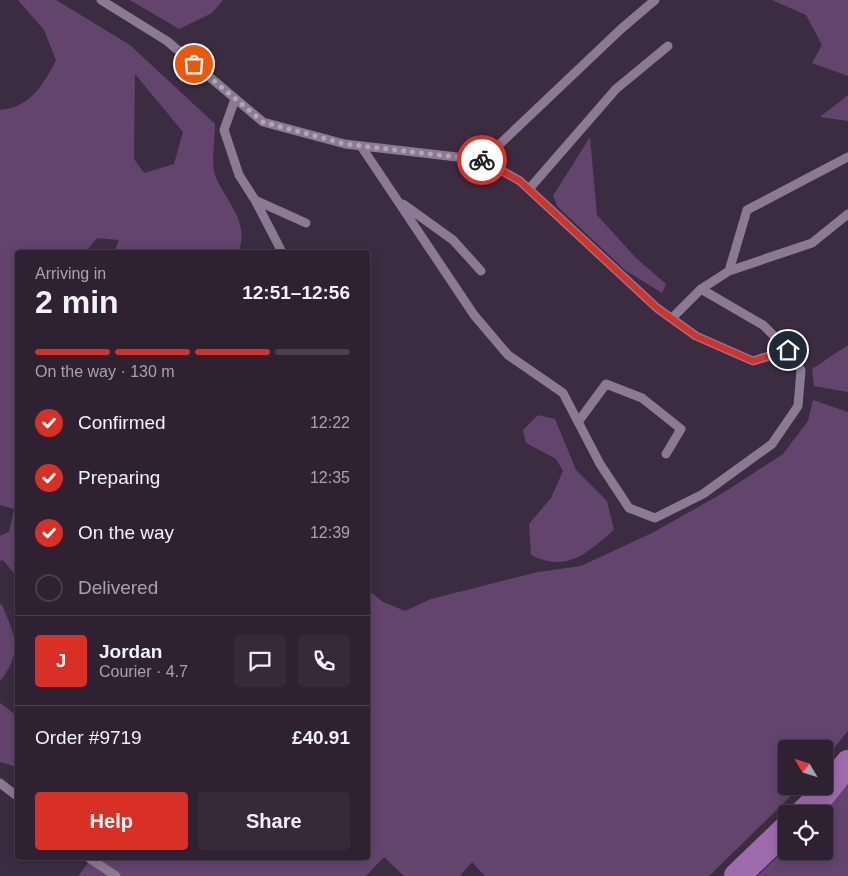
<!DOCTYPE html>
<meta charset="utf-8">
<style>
:root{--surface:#2d2132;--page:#35293a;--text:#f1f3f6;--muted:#a7a3ac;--line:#483e4d;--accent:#d93025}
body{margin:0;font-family:Arial,sans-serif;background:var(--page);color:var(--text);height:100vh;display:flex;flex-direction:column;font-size:19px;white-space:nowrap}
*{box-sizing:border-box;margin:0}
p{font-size:16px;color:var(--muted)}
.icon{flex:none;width:28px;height:28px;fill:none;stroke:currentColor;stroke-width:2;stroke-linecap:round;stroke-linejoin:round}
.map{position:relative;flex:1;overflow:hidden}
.panel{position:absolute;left:15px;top:250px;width:355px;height:610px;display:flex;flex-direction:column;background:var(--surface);border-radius:5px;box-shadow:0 2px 12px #0003,0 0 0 1px var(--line)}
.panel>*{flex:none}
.needle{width:32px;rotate:308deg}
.fabs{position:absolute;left:778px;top:740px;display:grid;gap:10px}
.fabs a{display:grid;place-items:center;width:55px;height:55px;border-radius:5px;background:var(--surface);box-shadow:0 2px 12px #0003,0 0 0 1px var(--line);font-size:25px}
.pin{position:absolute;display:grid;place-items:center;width:42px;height:42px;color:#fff;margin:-21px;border:2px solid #fff;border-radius:50%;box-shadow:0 1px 5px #0007}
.courier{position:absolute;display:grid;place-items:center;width:50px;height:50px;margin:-25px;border:4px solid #d93025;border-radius:50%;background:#fff;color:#222;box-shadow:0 1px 6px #0007}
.summary em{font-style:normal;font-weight:800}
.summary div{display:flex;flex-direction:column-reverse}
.summary{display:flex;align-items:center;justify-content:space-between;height:85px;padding:0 20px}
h1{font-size:32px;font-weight:800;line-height:38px}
.bar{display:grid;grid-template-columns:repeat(4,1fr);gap:8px 5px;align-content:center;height:60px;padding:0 20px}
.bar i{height:6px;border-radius:4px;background:var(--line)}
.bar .current{background:var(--accent)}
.bar p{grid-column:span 4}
.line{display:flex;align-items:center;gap:12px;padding:0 20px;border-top:1px solid var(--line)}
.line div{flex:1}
.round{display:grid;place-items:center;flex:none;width:52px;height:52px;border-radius:5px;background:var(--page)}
ol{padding:0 20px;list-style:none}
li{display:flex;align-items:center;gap:15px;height:55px}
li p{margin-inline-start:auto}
li .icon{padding:5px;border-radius:50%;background:var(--accent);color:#fff;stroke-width:4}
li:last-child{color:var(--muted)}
li i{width:28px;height:28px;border:2px solid var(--line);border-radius:50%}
.primary-button{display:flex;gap:10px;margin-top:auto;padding:10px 20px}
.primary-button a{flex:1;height:58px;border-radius:5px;background:var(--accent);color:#fff;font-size:20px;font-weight:800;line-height:58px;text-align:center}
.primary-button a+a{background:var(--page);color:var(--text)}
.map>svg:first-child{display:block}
.green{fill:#63446d;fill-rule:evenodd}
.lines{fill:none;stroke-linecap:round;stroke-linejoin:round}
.lane{stroke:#8c7993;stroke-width:9}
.primary{stroke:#9e6cae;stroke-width:26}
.done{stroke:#b2a6b6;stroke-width:5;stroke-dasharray:0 9}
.route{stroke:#d93025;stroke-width:6}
</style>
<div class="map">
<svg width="848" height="876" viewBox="0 0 848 876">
<rect width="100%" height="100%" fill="#3c2c42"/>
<path class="green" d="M 18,0 L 56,0 L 130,45 L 215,124 C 215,137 211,164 215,175 C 225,201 251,222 238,252 L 114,252 L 119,240 L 97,238 L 85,252 L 18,252 L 17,577 L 3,560 L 0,561 L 0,536 L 9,532 L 14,509 L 0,505 L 0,110 C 31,107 43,85 56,60 L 44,30 ZM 135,74 L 183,132 L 174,164 L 144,173 L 134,159 Z
M 130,0 L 223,0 L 212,13 L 179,29 Z
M 772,0 L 848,0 L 848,76 L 812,63 L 822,45 L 806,15 Z
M 848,95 L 848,121 L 820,117 Z
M 590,137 L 597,215 L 636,258 L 666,284 L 662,293 L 625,270 L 558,207 L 553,196 Z
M 848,345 L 848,392 L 814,386 L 812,369 Z
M 813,400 L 848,412 L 848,731 L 824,760 L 824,749 L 786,749 L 786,786 L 801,786 L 709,876 L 485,876 L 472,862 L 460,876 L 404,876 L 384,857 L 366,876 L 78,876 L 92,858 L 368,858 L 368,590 L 383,602 L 405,611 L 431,599 L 538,572 L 581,566 L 654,532 L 723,493 L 783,454 L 808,421 Z
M 538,415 L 555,419 L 576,470 L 607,501 L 614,530 C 587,553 567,573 531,555 L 529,524 L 551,498 L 563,471 L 556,459 L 526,443 L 523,430 Z
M 0,604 L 2,605 C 15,636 24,651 0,681 Z
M 0,703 L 17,716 L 17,767 L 0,762 Z
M 848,783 L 848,876 L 757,876 L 786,849 L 786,851 L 824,851 L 822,814 Z"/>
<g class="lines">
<path class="lane" d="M 101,0 L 167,41 L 263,122 L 345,144 L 483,160 L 520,181 L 657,308 L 696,336 L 753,361 L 788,350 L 801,370 L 798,406 L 772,444 L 703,494 L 655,518 L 629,508 L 600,464 L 563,393 L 508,355 L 474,315 L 361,146
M 235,99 L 224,130 L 239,175 L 255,200 L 282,252
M 483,160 L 621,29 L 655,0
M 529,189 L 616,89 L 668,46
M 255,200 L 306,223
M 403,204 L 453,240 L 481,271
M 729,271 L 747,210 L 848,157
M 701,289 L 729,271 L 812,243 L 848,214
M 672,318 L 701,289 L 763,325 L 788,350
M 578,422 L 606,384 L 642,398 L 681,429 L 666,454
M 0,783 L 18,797
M 89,858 L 116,876"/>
<path class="primary" d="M 802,814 L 824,793 L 848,763
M 737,876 L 786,829"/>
</g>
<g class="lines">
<path class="done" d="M 194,64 L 263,122 L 345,144 L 482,160"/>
<path class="route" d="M 482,160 L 520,181 L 657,308 L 696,336 L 753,361 L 788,350"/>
</g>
</svg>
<div class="fabs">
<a><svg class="needle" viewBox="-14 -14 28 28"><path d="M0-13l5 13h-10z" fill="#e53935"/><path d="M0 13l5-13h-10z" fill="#a7a3ac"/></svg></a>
<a><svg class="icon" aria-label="locate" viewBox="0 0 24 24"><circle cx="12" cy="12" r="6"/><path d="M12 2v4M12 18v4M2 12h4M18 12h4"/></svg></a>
</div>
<div class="pin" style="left:194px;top:64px;background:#ea580c"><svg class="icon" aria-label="bag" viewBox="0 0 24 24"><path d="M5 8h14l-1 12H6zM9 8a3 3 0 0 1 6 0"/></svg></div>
<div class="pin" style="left:788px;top:350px;background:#1f2937"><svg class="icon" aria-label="home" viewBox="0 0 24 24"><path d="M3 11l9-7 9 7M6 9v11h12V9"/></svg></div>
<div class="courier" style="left:482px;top:160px"><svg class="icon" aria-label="bike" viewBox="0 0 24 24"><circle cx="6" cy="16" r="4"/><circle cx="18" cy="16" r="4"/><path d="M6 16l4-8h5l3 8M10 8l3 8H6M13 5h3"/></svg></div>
<section class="panel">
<div class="summary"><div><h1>2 min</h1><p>Arriving in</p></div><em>12:51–12:56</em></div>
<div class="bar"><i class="current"></i><i class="current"></i><i class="current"></i><i></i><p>On the way · 130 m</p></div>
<ol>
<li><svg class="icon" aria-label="check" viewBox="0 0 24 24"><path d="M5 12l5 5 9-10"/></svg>Confirmed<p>12:22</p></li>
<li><svg class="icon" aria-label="check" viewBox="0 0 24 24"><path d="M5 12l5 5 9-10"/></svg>Preparing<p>12:35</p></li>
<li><svg class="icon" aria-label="check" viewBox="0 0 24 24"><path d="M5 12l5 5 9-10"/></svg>On the way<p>12:39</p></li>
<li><i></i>Delivered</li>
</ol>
<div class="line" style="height:90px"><b class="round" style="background:var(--accent);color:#fff">J</b><div><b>Jordan</b><p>Courier · 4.7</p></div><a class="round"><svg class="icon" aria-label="chat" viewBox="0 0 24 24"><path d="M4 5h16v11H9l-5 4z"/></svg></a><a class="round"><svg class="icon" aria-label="phone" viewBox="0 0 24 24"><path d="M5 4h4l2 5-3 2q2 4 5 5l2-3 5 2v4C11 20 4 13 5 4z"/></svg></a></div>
<div class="line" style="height:65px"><div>Order #9719</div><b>£40.91</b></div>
<div class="primary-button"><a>Help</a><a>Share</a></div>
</section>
</div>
